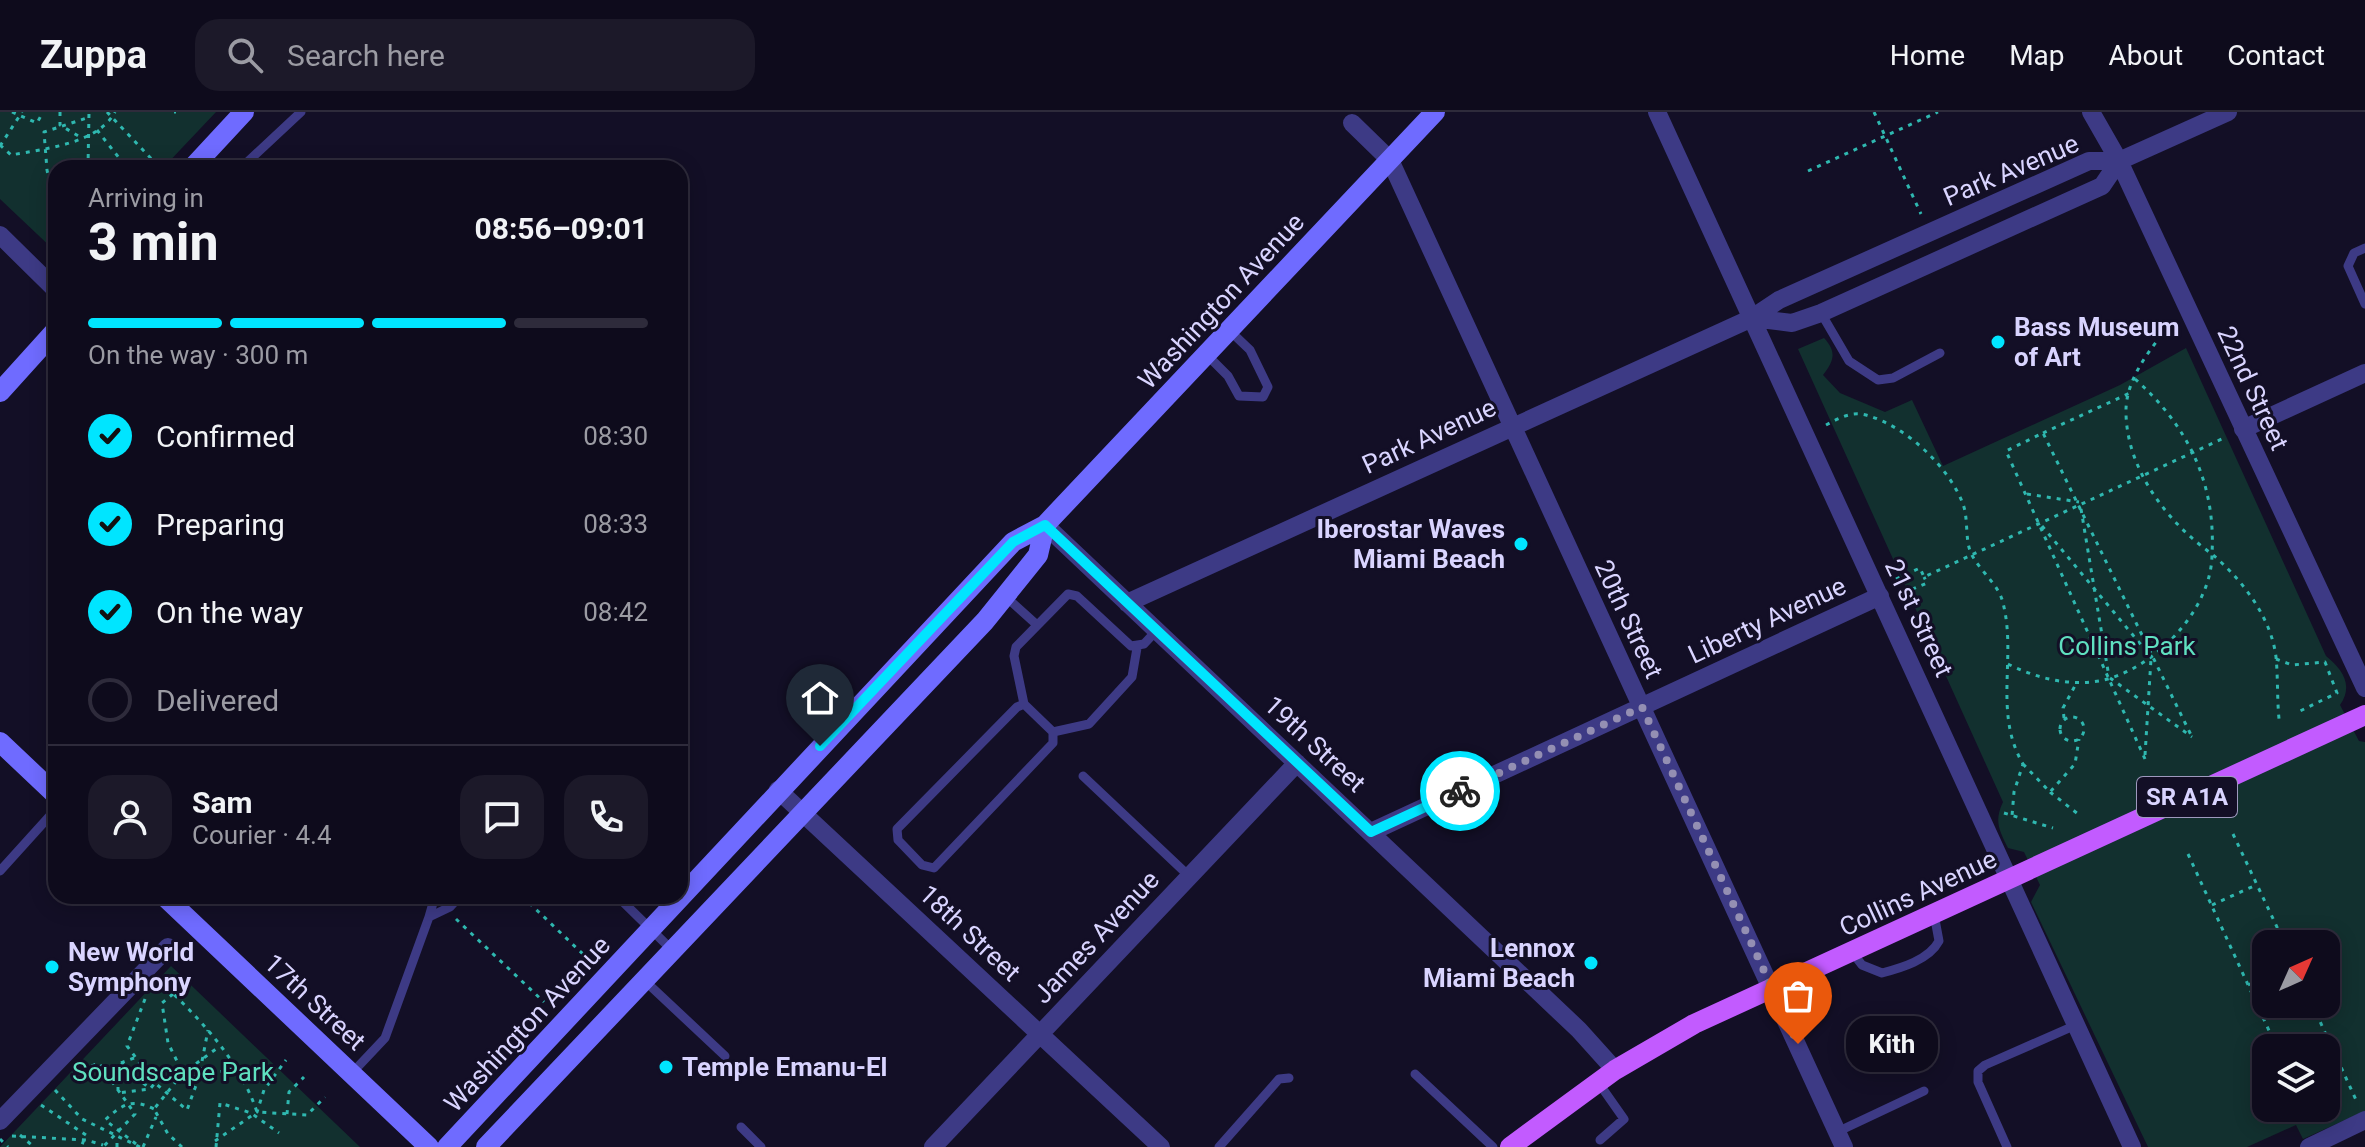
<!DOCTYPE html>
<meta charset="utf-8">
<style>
:root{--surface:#0e0b1c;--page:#1c1929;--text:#f1f3f6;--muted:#9b9ba3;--line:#2e2b3b;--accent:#00e5ff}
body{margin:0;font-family:Roboto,sans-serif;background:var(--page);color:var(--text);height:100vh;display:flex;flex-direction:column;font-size:30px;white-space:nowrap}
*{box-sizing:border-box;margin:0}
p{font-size:26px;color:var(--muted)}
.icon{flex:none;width:44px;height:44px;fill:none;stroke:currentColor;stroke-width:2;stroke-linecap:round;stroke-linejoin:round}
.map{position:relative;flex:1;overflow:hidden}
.details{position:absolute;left:48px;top:48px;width:640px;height:744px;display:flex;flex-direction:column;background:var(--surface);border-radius:24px;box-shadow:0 4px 20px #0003,0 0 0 2px var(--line)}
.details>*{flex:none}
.needle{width:52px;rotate:45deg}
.fabs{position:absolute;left:2252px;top:818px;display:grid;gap:16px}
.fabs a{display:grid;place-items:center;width:88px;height:88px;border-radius:16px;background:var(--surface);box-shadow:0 4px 20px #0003,0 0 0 2px var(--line);font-size:40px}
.pin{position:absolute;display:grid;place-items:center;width:68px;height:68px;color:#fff;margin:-82px -34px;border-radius:50% 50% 50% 0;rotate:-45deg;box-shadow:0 0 8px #0007}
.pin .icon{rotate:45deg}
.courier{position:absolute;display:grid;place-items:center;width:80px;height:80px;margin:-40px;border:6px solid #00e5ff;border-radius:50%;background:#fff;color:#222;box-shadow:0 2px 10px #0007}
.bubble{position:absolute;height:56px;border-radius:24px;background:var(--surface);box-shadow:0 4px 20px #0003,0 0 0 2px var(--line);font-size:26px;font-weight:700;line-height:56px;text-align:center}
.summary em{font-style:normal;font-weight:700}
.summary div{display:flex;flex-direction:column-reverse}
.summary{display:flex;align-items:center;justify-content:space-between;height:136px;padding:0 40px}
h1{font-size:52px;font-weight:700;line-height:60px}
.bar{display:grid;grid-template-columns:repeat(4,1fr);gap:12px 8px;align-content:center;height:96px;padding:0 40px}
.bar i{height:10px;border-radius:6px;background:var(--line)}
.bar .active{background:var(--accent)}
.bar p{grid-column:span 4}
.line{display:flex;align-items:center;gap:20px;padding:0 40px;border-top:2px solid var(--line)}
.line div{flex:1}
.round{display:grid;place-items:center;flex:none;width:84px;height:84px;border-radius:24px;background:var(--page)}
ol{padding:0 40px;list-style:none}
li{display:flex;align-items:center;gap:24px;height:88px}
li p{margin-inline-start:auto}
li .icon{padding:8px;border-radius:50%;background:var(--accent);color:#111;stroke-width:4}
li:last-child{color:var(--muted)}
li i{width:44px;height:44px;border:4px solid var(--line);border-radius:50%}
header{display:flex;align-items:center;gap:48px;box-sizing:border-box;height:112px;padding:0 40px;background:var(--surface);border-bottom:2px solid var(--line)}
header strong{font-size:38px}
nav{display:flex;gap:44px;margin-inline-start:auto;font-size:28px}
.search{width:560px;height:72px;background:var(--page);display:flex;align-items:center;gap:20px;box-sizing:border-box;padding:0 28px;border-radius:24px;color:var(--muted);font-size:30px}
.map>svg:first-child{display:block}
.green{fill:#12302f;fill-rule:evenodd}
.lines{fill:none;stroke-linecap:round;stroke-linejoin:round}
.path{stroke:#2fb8b0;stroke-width:3;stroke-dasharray:4 6;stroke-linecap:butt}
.lane{stroke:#3d3a85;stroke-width:9}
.street{stroke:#3d3a85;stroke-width:18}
.secondary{stroke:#6f6bff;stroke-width:20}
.primary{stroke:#c25bff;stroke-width:20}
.done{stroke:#948fb3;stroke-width:8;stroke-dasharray:0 14.4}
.route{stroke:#00e5ff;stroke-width:10}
.poi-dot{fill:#00e5ff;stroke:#130f26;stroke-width:3}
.labels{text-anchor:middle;stroke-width:6;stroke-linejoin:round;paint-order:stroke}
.shield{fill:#130f26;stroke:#9e99be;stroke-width:2}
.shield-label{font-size:24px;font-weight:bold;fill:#d9d4ff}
.street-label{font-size:26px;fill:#d9d4ff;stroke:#130f26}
.poi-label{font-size:26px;font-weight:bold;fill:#d9d4ff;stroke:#130f26;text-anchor:start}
.park-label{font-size:26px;fill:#5fe0c0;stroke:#130f26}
</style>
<header>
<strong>Zuppa</strong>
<div class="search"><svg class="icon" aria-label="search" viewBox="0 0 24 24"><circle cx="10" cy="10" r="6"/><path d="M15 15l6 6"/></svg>Search here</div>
<nav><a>Home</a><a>Map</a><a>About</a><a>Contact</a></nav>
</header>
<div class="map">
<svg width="2365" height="1035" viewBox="0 0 2365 1035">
<rect width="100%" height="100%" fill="#130f26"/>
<path class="green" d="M 0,0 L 216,0 L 163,56 L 56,56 L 56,140 L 0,87 Z
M 1824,226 C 1837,240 1834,249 1823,263 L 1840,281 L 1885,300 L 1912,288 L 1943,354 L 2120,273 L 2186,236 L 2326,544 C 2342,557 2354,573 2340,593 L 2359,629 L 2365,630 L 2365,999 L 2303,1027 L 2296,1013 L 2247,1035 L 2148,1035 L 2031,790 L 2040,773 L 2024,740 L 2008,736 C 1999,718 1994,709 2003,690 L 1798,237 ZM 2266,832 L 2326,832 L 2326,892 L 2266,892 ZM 2266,936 L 2326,936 L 2326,996 L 2266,996 Z
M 171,854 L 360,1035 L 0,1035 Z"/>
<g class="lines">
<path class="path" d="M 12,0 L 37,11 L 43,0
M 60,0 L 60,13 L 80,25
M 107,0 L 160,56
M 174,0 L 176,0
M 1874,0 L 1921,102
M 97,18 L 127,56
M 0,33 L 11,43 C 43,37 98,32 115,0
M 0,34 L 22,0
M 88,56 L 89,0
M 113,56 L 120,47
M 1808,59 L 1938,0
M 56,100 L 47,58 L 44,20 L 90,5
M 2135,267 C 2187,313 2216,370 2212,442 C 2241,467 2271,504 2276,545 C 2278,565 2277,586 2279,607
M 1826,313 C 1839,306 1852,299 1866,303 C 1906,314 1949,355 1963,392 C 1969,408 1964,431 1973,445 C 1982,461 1999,473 2003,491 C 2017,545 1993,601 2023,652 L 2014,680 L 2012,704
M 2043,321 L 2130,281
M 2027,382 L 2079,390
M 2081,397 L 2108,559
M 2042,414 L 2147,540
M 1896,467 L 1920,456 L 1924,465 L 2224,326
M 1903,481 L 1927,471 L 1924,465
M 2276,547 L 2292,553 L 2325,550 L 2337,581 L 2300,599
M 2008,552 C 2036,566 2067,574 2099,569 C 2153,559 2212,498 2212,442 C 2167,410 2125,356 2126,297 C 2127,265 2152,234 2172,211
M 2110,566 L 2192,625
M2060 617a12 12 0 1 1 24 0a12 12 0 1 1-24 0Z
M 2064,606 L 2063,596 L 2077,570
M 2145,643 L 2151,547
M 2145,647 L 2006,339 L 2043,321 L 2192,625
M 2023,652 L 2050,680 L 2075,652 L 2079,627
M 2050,680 L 2078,702
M 2004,701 L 2053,716
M 2233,722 L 2285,832
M 2188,742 L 2277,936
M 522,784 L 586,845
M 2212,793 L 2256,773
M 456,807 L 544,890
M 160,869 C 200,907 239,947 257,1000 L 307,1003 L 325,985
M 2248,873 L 2266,865
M 173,882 L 162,891 L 168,931 L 186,967 L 237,956
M 145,887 L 127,934 L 155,971 L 187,998 L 199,965 L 208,918
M 2312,892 L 2357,990
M 134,946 L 118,952 L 118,981 L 150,977 L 155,971
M 121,951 L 150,977
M 73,961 L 99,951 L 135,1002 L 103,1035
M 55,978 L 82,1007 L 140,1035
M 41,993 L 86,1023 L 81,1035
M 2305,996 L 2313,1014
M 287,1002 L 289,980 L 304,965
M 20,1023 L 34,1035
M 12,1024 L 86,1028 L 103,1033
M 0,1027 L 8,1035
M 215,1029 L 257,1000 L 264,978 L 286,948
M 136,1032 L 105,1008 C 123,992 132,986 154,997
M 117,1035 L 117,1026
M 143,1035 L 156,1005
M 182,1035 L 168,1022 L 154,997 L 182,962 L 220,934
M 216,1035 L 220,991 L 251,1001 L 279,1021"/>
<path class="lane" d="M 241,56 L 301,0
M 2365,136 L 2354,141 L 2348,154 L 2365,192
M 1821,201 L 1849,249 L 1878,268 L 1893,266 L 1940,241
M 1206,242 L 1228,264 L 1239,284 L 1263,285 L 1268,275 L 1250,238 L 1229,218
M 1006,485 L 1036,512
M 1024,592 L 1053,620 L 1053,631 L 934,756 L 922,753 L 898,728 L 897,717 L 1017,595 Z
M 1024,592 L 1014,544 L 1016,535 L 1068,482 L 1077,484 L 1131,534 L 1144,532 L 1157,518
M 1053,620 L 1089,612 L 1132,565 L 1137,536
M 1083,664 L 1189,764
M 0,759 L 56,697
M 617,784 L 672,838
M 429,805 L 435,784
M 1852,840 L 1862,853 L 1882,861 C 1901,856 1929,848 1939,829 L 1934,802
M 644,868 L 725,944
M 352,961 L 385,926 L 429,805 L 450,795 L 460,784
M 1415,962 L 1493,1035
M 1598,970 L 1624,1007 L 1600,1028
M 741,1015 L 761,1035
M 1837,1020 L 1924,979
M 1219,1035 L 1279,967 L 1289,966
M 2007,1035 L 1978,970 L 1978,959 L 1985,953 L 2076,913"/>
<path class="street" d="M 1657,0 L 2132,1035
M 2091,0 L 2119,49 L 2365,576
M 1352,11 L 1390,48 L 1844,1035
M 0,123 L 56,178
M 1752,206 L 1792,211 L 1821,201 L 2102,74 L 2119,49
M 2243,317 L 2365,261
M 1045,413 L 1579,918 L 1615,958
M 1127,491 L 1752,206 L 1779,188 L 2089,49 L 2119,49 L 2228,0
M 778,678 L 1161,1035
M 1371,720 L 1880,484
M 0,1009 L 168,835
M 933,1035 L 1297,651
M 2309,1035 L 2365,1008"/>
<path class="secondary" d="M 192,56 L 244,0
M 0,280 L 56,218
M 0,630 L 56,683
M 164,784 L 429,1035
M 447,1035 L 1013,430 L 1045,413 L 1435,0
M 486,1035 L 985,509 L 1038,443 L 1045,413"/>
<path class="primary" d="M 1510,1035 L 1615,958 L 1694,912 L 2365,603"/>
</g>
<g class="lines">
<path class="done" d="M 1460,679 L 1642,595 L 1798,932"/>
<path class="route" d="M 820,634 L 1013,430 L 1045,413 L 1371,720 L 1460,679"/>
</g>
<g class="poi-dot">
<circle cx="1998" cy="230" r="8"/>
<circle cx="1521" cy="432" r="8"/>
<circle cx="1591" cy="851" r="8"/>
<circle cx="52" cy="855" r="8"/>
<circle cx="666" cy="955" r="8"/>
</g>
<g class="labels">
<rect class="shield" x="2137" y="665" width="100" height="40" rx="6"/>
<g class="shield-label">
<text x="2187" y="693">SR A1A</text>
</g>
<g class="street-label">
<text transform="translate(2011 58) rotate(-23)" y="9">Park Avenue</text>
<text transform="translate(1221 189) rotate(-47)" y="9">Washington Avenue</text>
<text transform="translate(2253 276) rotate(65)" y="9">22nd Street</text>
<text transform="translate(1429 324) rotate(-25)" y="9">Park Avenue</text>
<text transform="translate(1919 506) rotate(65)" y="9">21st Street</text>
<text transform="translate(1629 507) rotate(65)" y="9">20th Street</text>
<text transform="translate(1767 508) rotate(-25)" y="9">Liberty Avenue</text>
<text transform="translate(1315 632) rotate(43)" y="9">19th Street</text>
<text transform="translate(1918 781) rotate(-25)" y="9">Collins Avenue</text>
<text transform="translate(970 821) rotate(43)" y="9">18th Street</text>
<text transform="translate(1096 825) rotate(-47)" y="9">James Avenue</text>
<text transform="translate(315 890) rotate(43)" y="9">17th Street</text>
<text transform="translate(527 912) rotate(-47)" y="9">Washington Avenue</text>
</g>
<g class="poi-label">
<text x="2014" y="224">Bass Museum<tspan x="2014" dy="30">of Art</tspan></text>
<text x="1505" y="426" text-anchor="end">Iberostar Waves<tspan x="1505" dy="30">Miami Beach</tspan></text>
<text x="1575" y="845" text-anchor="end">Lennox<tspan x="1575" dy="30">Miami Beach</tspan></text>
<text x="68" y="849">New World<tspan x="68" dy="30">Symphony</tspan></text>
<text x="682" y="964">Temple Emanu-El</text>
</g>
<g class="park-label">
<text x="2127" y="543">Collins Park</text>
<text x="173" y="969">Soundscape Park</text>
</g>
</g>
</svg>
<div class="fabs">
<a><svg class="needle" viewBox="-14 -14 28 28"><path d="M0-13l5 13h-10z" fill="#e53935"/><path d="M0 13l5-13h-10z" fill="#9b9ba3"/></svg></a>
<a><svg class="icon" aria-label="layers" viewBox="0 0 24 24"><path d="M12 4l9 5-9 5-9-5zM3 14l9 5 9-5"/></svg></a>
</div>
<div class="pin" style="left:1798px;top:932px;background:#ea580c"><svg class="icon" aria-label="bag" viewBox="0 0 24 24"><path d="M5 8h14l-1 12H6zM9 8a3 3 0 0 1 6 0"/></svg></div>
<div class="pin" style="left:820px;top:634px;background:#1f2937"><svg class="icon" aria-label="home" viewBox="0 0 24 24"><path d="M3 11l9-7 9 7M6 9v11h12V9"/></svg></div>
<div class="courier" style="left:1460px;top:679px"><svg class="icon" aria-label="bike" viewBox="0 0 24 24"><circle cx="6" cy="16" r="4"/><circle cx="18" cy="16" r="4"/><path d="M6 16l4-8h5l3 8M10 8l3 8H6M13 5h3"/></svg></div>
<div class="bubble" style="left:1846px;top:904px;width:92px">Kith</div>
<section class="details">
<div class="summary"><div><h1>3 min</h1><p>Arriving in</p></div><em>08:56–09:01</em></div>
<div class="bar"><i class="active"></i><i class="active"></i><i class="active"></i><i></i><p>On the way · 300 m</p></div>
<ol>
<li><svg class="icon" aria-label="check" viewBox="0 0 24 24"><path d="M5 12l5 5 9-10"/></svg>Confirmed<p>08:30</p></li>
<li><svg class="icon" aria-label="check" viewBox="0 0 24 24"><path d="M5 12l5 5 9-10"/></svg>Preparing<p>08:33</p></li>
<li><svg class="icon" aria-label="check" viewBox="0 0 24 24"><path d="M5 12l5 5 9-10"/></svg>On the way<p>08:42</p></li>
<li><i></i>Delivered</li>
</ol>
<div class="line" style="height:144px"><a class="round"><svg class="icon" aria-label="person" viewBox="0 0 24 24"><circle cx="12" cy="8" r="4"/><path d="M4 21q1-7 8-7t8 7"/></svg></a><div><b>Sam</b><p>Courier · 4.4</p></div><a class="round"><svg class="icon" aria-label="chat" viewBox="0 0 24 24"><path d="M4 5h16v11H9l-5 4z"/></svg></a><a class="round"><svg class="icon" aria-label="phone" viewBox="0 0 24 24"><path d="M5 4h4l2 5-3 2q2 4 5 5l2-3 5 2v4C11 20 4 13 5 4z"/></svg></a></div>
</section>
</div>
